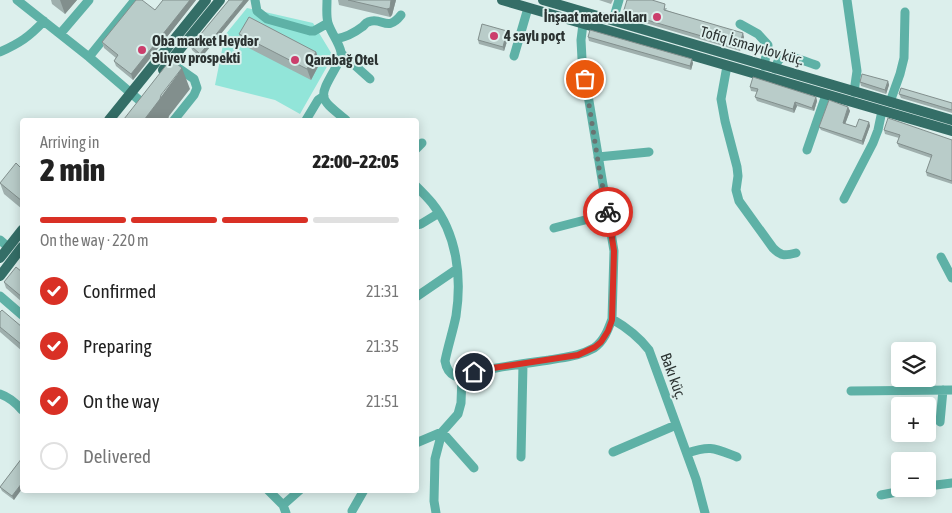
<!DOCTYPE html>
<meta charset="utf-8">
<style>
:root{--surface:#fff;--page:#f6f6f6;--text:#222;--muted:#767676;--line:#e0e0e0;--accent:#d93025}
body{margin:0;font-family:"Asap Condensed",sans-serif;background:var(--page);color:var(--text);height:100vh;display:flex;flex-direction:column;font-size:19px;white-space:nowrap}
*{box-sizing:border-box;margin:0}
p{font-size:16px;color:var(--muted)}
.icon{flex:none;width:28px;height:28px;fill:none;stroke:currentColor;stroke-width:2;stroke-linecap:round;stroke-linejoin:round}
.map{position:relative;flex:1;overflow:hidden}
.drawer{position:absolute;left:20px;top:118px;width:399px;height:375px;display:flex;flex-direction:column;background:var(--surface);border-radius:5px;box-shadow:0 2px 12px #0003}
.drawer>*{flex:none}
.fabs{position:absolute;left:891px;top:342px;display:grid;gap:10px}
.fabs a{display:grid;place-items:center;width:45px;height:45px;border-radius:5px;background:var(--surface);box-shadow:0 2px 12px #0003;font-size:25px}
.pin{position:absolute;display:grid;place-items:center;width:42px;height:42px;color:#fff;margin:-21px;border:2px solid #fff;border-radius:50%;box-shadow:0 1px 5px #0007}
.courier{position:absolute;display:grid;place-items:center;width:50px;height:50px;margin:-25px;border:4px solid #d93025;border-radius:50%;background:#fff;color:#222;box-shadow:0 1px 6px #0007}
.headline em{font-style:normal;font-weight:800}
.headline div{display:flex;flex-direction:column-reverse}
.headline{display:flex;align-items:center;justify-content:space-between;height:85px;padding:0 20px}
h1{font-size:32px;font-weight:800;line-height:38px}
.bar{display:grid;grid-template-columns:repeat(4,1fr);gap:8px 5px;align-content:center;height:60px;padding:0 20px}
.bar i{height:6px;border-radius:4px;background:var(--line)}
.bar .active{background:var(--accent)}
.bar p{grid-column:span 4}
ol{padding:0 20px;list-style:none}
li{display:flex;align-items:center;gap:15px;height:55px}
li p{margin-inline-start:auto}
li .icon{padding:5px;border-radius:50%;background:var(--accent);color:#fff;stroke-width:4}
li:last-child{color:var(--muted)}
li i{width:28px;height:28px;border:2px solid var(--line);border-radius:50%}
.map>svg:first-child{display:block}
.green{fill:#92e5d9}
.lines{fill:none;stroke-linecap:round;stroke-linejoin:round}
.minor{stroke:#5eb1a6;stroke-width:9}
.major{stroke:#346e67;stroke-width:10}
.wall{fill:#9fafad}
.shaded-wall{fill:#828f8d}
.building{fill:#b9ccc9;stroke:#828f8d}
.done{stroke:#697472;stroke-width:5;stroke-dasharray:0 9}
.route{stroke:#d93025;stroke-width:6}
.poi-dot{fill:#cb3e6c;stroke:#dcefec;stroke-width:2}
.labels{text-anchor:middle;stroke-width:4;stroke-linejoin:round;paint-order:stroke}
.poi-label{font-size:15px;font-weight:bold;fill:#2b3231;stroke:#dcefec;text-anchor:start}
.street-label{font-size:15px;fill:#2b3231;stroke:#dcefec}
</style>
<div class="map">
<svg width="952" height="513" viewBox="0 0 952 513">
<rect width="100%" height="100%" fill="#dcefec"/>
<path class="green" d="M 247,8 L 313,23 L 333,56 L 300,114 L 275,100 L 215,85 L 225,35 Z"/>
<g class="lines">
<path class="minor" d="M 17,0 L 89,57 L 139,100
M 255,0 L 257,11 L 267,19 L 310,31 L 314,31 L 328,23
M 327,0 C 327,8 326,16 328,23 C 331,33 339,42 341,52 C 341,57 339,62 336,67 C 318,99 318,97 346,120
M 847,0 L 857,71 L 854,92
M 613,20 L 619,0
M 583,24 L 581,40 L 582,59 L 614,251 L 612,319 C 626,327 639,337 649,350 L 696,479 L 705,513
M 740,24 L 758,34 L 768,45 L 764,66
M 60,34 L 89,0
M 336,39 C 346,37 353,34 362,27 C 364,26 365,23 368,22 C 382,16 387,33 401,15
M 0,52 C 20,43 29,37 44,21
M 341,53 L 370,79
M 514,56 L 528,8
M 89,57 L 135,0
M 727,66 L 721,99 L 725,121 L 737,167 L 738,176 L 736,190 L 739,201 L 773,248 C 781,256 784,256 796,253
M 775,69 C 776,65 778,60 781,58 C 786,53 809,63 816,65
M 890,102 L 900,74 L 904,58 L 905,12
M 174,120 L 194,95 L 197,88 L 194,79 L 174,65
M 306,120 L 318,100 L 324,96
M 416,149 L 422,143
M 807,150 L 826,95
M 598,157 L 649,152
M 416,186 C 421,191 427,197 432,203 C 457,234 462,277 456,316 C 453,331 448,346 445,361 C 446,367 448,373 455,376 C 464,379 476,371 485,370 C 506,366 528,363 549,360 C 565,357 580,356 594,348 C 604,341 608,330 612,319
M 844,199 L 873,143 L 878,130 L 882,111
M 416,225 L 421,224 L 439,213
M 554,228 L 608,214
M 0,240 L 8,247
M 941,257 L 952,278
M 0,296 L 22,315
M 416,297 L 457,269
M 851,391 L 952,390
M 0,394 C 9,397 16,403 22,410
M 940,422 L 943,390
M 416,443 L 442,432 L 474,468
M 613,452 L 676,425
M 687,453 C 711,445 714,448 737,457
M 521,457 L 523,364
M 928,486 L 952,483
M 268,490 L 283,505 L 286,513
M 881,495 L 913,489
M 283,505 L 300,490
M 352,511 L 364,490
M 436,513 L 434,501 L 435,459 L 442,432 L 458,414 L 461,403 L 462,376"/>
<path class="major" d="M 502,0 L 952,131
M 543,0 L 952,120
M 163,70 L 220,0
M 109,120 L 206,0
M 0,258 L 22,230
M 0,276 L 22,247"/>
</g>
<path class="wall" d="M 51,0 L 77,0 L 65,14 L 52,4 Z
M 163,0 L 196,0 L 133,80 L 116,66 L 114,61 L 116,58 L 104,48 L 102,42 L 155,10 Z
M 229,0 L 201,58 L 192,50 L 191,46 Z
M 338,0 L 396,0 L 392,15 L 390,17 L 339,5 Z
M 599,0 L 613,0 L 611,4 Z
M 667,8 L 666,10 L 744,37 L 740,51 L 625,17 L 623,13 Z
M 239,34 L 316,52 L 320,63 L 311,80 L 243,45 Z
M 509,35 L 504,51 L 479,44 L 478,40 Z
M 588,37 L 693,63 L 691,70 L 589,41 Z
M 888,81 L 889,85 L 886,94 L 861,86 L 860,82 Z
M 750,87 L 816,97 L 817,101 L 814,111 L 797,106 L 794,113 L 757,101 L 755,97 L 757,92 L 751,91 Z
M 899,94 L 952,103 L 952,113 L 901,98 Z
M 848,107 L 850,111 L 845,124 L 856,127 L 869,122 L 870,126 L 863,145 L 821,130 L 819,127 Z
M 884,130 L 952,140 L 952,184 L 927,176 L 926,172 L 931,158 L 899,147 L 897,143 L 899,138 L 885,134 Z
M 22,169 L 22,209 L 4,194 L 0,183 Z
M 22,272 L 22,302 L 6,288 L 4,282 Z
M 0,312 L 22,327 L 22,351 L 0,332 Z
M 22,458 L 14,500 L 2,491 L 0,487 Z"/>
<path class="shaded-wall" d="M 60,0 L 77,0 L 65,14 Z
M 190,0 L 196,0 L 133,80 L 131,74 Z
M 244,0 L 249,0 L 201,58 L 200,54 Z
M 391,0 L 396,0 L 392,15 L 390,17 L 387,9 Z
M 507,31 L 509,35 L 504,51 L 503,47 Z
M 743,33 L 744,37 L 740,51 L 739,47 Z
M 316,52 L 320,63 L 311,80 L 307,69 Z
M 692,59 L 693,63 L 691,70 L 690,66 Z
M 182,68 L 190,89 L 169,116 L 168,120 L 144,120 Z
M 888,81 L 889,85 L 886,94 L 885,90 Z
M 816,97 L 817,101 L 814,111 L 812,108 Z
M 795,102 L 797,106 L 794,113 L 793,109 Z
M 848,107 L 850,111 L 844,127 L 843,123 Z
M 869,122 L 870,126 L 863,145 L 862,141 Z
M 22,483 L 22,489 L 14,500 L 12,496 Z"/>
<path class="building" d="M 136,0 L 142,0 L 155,10 L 163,0 L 190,0 L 131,74 L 114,61 L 118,55 L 102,42 Z
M 229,0 L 244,0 L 200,54 L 191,46 Z
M 348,0 L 391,0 L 390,8 L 387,9 Z
M 627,0 L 652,0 L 665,4 L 664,10 L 743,33 L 739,47 L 623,13 Z
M 249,17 L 316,52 L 307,69 L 239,34 Z
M 482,24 L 507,31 L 503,47 L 478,40 Z
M 590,30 L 692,59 L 690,66 L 588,37 Z
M 171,59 L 182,68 L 161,95 L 160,99 L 144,120 L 125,120 L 124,119 Z
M 862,74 L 888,81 L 885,90 L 860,82 Z
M 753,77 L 816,97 L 812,108 L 795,102 L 793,109 L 755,97 L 758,89 L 750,87 Z
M 901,88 L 952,103 L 952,110 L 899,94 Z
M 829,100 L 848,107 L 843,123 L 856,127 L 859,119 L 869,122 L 862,141 L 819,127 Z
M 888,118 L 952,140 L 952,181 L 926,172 L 932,155 L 897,143 L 900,135 L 884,130 Z
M 16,163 L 22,169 L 22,201 L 0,183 Z
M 16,267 L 22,272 L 22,297 L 4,282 Z
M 2,310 L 22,327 L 22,345 L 0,327 L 0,312 Z
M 22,458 L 22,483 L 12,496 L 0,487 Z"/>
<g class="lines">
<path class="done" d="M 585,79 L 600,174 L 608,212"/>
<path class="route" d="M 474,372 L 480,370 L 578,355 L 595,347 L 601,342 L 608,331 L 612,320 L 614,251 L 608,212"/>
</g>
<g class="poi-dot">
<circle cx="657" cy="17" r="5"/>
<circle cx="494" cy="36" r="5"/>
<circle cx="142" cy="50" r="5"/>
<circle cx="295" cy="60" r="5"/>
</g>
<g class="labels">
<g class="poi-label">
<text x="647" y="22" text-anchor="end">İnşaat materialları</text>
<text x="504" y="41">4 saylı poçt</text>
<text x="152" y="46">Oba market Heydər<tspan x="152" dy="17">Əliyev prospekti</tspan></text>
<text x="305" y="65">Qarabağ Otel</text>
</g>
<g class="street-label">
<text transform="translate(752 46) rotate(16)" y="5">Tofiq İsmayılov küç.</text>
<text transform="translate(673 376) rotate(70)" y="5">Bakı küç.</text>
</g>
</g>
</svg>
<div class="fabs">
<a><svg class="icon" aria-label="layers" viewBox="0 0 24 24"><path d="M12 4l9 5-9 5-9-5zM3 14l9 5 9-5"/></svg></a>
<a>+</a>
<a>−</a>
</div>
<div class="pin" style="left:585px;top:79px;background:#ea580c"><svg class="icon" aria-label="bag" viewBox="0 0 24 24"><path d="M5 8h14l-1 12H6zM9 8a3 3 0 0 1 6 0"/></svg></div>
<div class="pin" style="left:474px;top:372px;background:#1f2937"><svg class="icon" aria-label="home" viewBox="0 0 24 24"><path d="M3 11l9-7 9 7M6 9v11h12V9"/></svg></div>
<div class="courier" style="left:608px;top:212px"><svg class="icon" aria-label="bike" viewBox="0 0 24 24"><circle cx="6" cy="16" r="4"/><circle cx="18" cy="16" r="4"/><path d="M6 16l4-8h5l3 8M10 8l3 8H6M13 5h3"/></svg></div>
<section class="drawer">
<div class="headline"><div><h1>2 min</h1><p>Arriving in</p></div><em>22:00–22:05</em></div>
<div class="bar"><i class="active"></i><i class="active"></i><i class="active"></i><i></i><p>On the way · 220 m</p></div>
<ol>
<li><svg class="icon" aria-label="check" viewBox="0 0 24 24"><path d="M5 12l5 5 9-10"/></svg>Confirmed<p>21:31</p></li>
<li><svg class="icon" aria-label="check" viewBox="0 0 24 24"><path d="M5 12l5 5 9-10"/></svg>Preparing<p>21:35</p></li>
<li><svg class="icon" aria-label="check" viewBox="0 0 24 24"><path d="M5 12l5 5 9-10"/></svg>On the way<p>21:51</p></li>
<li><i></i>Delivered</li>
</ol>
</section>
</div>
